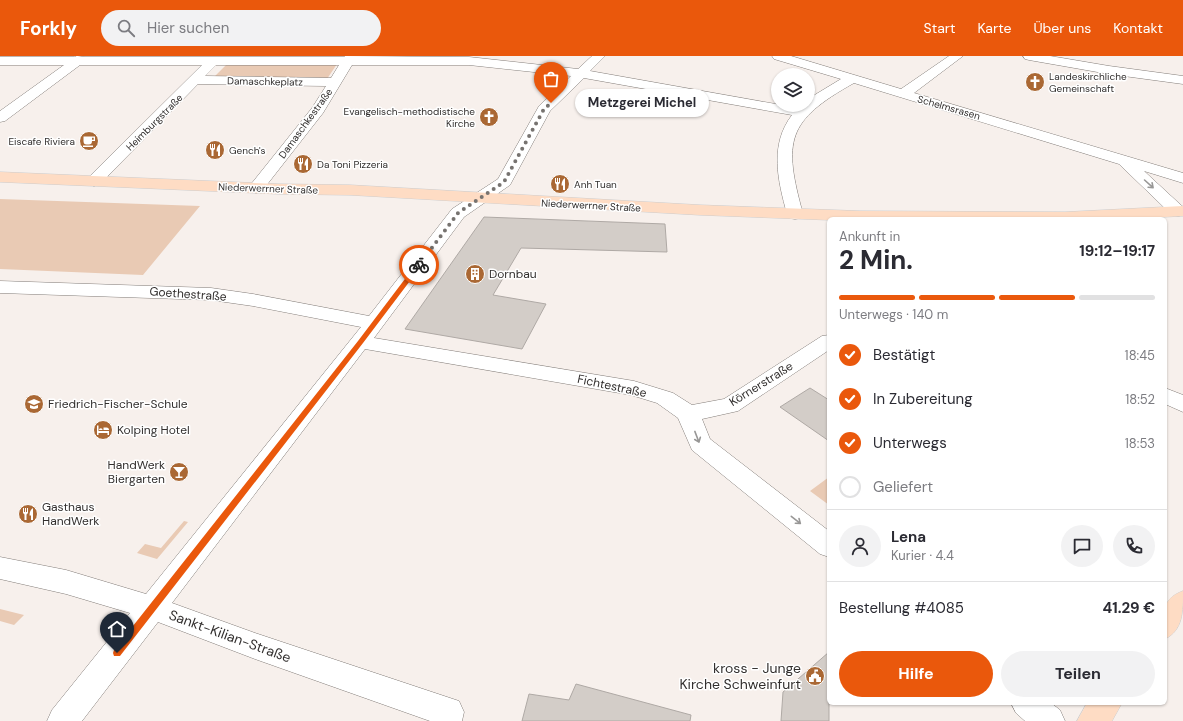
<!DOCTYPE html>
<html lang="de">
<meta charset="utf-8">
<style>
:root{--surface:#fff;--page:#f2f2f3;--text:#2b2b33;--muted:#7c7c81;--line:#e1e1e2;--accent:#ea580c}
body{margin:0;font-family:"DM Sans",sans-serif;background:var(--page);color:var(--text);height:100vh;display:flex;flex-direction:column;font-size:15px;white-space:nowrap}
*{box-sizing:border-box;margin:0}
p{font-size:13px;color:var(--muted)}
.icon{flex:none;width:22px;height:22px;fill:none;stroke:currentColor;stroke-width:2;stroke-linecap:round;stroke-linejoin:round}
.map{position:relative;flex:1;overflow:hidden}
.drawer{position:absolute;left:827px;top:161px;width:340px;height:488px;display:flex;flex-direction:column;background:var(--surface);border-radius:6px;box-shadow:0 1px 3px #0004}
.drawer>*{flex:none}
.tools{position:absolute;left:771px;top:12px;display:grid;gap:8px}
.tools a{display:grid;place-items:center;width:44px;height:44px;border-radius:50%;background:var(--surface);box-shadow:0 1px 3px #0004;font-size:20px}
.pin{position:absolute;display:grid;place-items:center;width:34px;height:34px;color:#fff;margin:-41px -17px;border-radius:50% 50% 50% 0;rotate:-45deg;box-shadow:0 0 4px #0007}
.pin .icon{rotate:45deg}
.courier{position:absolute;display:grid;place-items:center;width:40px;height:40px;margin:-20px;border:3px solid #ea580c;border-radius:50%;background:#fff;color:#222;box-shadow:0 1px 5px #0007}
.bubble{position:absolute;height:28px;border-radius:14px;background:var(--surface);box-shadow:0 1px 3px #0004;font-size:13px;font-weight:700;line-height:28px;text-align:center}
.headline em{font-style:normal;font-weight:700}
.headline div{display:flex;flex-direction:column-reverse}
.headline{display:flex;align-items:center;justify-content:space-between;height:68px;padding:0 12px}
h1{font-size:26px;font-weight:700;line-height:30px}
.bar{display:grid;grid-template-columns:repeat(4,1fr);gap:6px 4px;align-content:center;height:48px;padding:0 12px}
.bar i{height:5px;border-radius:3px;background:var(--line)}
.bar .current{background:var(--accent)}
.bar p{grid-column:span 4}
.line{display:flex;align-items:center;gap:10px;padding:0 12px;border-top:1px solid var(--line)}
.line div{flex:1}
.round{display:grid;place-items:center;flex:none;width:42px;height:42px;border-radius:21px;background:var(--page)}
ol{padding:0 12px;list-style:none}
li{display:flex;align-items:center;gap:12px;height:44px}
li p{margin-inline-start:auto}
li .icon{padding:4px;border-radius:50%;background:var(--accent);color:#fff;stroke-width:4}
li:last-child{color:var(--muted)}
li i{width:22px;height:22px;border:2px solid var(--line);border-radius:50%}
.primary-button{display:flex;gap:8px;margin-top:auto;padding:8px 12px}
.primary-button a{flex:1;height:46px;border-radius:24px;background:var(--accent);color:#fff;font-size:16px;font-weight:700;line-height:46px;text-align:center}
.primary-button a+a{background:var(--page);color:var(--text)}
header{display:flex;align-items:center;gap:24px;box-sizing:border-box;height:56px;padding:0 20px;background:var(--accent);color:#fff}
header strong{font-size:19px}
nav{display:flex;gap:22px;margin-inline-start:auto;font-size:14px}
.search{width:280px;height:36px;background:var(--page);display:flex;align-items:center;gap:10px;box-sizing:border-box;padding:0 14px;border-radius:22px;color:var(--muted);font-size:15px}
.map>svg:first-child{display:block}
.green{fill:#e9cab4}
.building{fill:#d3cdc8;stroke:#afa9a5}
.lines{fill:none;stroke-linecap:round;stroke-linejoin:round}
.minor-casing{stroke:#837d79;stroke-width:1}
.major-casing{stroke:#cecdcd;stroke-width:1}
.minor{fill:#fff;fill-rule:evenodd}
.major{fill:#fedcc4;fill-rule:evenodd}
.oneway{stroke:#989796}
.route{fill:#ea580c}
.done{stroke:#777370;stroke-width:4;stroke-dasharray:0 7.2}
.labels{text-anchor:middle;stroke-width:3;stroke-linejoin:round;paint-order:stroke}
.far-poi-label{font-size:10px;fill:#322f2e;stroke:#fff;text-anchor:start}
.far-street-label{font-size:10px;fill:#322f2e;stroke:#fff}
.poi-label{font-size:12px;fill:#322f2e;stroke:#fff;text-anchor:start}
.street-label{font-size:12px;fill:#322f2e;stroke:#fff}
.near-street-label{font-size:14px;fill:#322f2e;stroke:#fff}
.near-poi-label{font-size:14px;fill:#322f2e;stroke:#fff;text-anchor:end}
</style>
<header>
<strong>Forkly</strong>
<div class="search"><svg class="icon" aria-label="search" viewBox="0 0 24 24"><circle cx="10" cy="10" r="6"/><path d="M15 15l6 6"/></svg>Hier suchen</div>
<nav><a>Start</a><a>Karte</a><a>Über uns</a><a>Kontakt</a></nav>
</header>
<div class="map">
<svg width="1183" height="665" viewBox="0 0 1183 665">
<rect width="100%" height="100%" fill="#f7f0ec"/>
<path class="green" d="M 228,7 L 337,8 L 327,23 L 214,21 Z
M 0,143 L 200,150 L 143,219 L 0,213 Z
M 829,421 L 829,449 L 810,435 Z
M 184,465 L 188,466 L 157,503 L 137,497 L 145,488 L 161,492 Z
M 0,553 L 24,559 L 14,569 L 0,565 Z"/>
<path class="building" d="M 484,161 L 665,168 L 667,196 L 521,192 L 493,239 L 546,248 L 522,293 L 405,273 Z
M 810,332 L 829,344 L 829,385 L 780,351 Z
M 829,596 L 829,665 L 781,665 L 783,636 Z
M 576,628 L 691,659 L 690,665 L 522,665 L 529,638 L 569,644 Z"/>
<g class="lines">
<defs>
<path id="minor" d="M 77,0 L 85,1 L 344,1 L 345,0 L 469,1 L 578,13 L 592,0 L 605,0 L 590,15 L 798,52 L 801,49 L 808,49 L 808,43 L 841,23 L 774,3 L 772,0 L 791,0 L 901,33 L 949,0 L 963,0 L 914,37 L 1183,117 L 1183,127 L 1144,115 L 1183,151 L 1183,159 L 1178,160 L 1172,159 L 1119,108 L 854,27 C 786,65 783,85 803,158 L 801,162 L 795,163 L 789,162 L 787,158 C 778,125 769,89 792,59 L 584,22 L 550,55 L 510,129 L 464,161 L 374,282 L 634,325 L 673,337 L 692,349 L 724,343 L 822,280 L 829,279 L 829,294 L 738,355 L 702,363 L 710,383 L 829,475 L 829,501 L 820,498 L 692,394 L 678,362 L 657,347 L 631,339 L 365,293 L 172,547 L 255,577 L 459,645 L 464,656 L 462,665 L 430,665 L 255,603 L 158,566 L 82,665 L 47,665 L 52,654 L 130,557 L 66,538 L 0,523 L 0,501 L 66,514 L 146,538 L 361,271 L 253,250 L 211,244 L 0,237 L 0,225 L 211,232 L 253,238 L 369,260 L 452,153 L 498,123 L 539,50 L 571,20 L 469,9 L 352,9 L 323,57 L 262,135 L 256,137 L 250,135 L 248,132 L 312,52 L 326,30 L 198,28 L 100,128 L 94,130 L 88,128 L 86,125 L 88,122 L 202,9 L 80,9 L 5,65 L 0,66 L 0,55 L 64,9 L 0,9 L 0,1 L 74,1 ZM 216,9 L 339,9 L 331,22 L 205,20 Z
M 1023,0 L 1050,0 L 1109,10 L 1183,20 L 1183,28 L 1109,18 L 1029,4 L 1025,3 Z
M 1165,332 L 1183,339 L 1183,356 L 1165,348 Z
M 1011,647 L 1051,647 L 1060,654 L 1065,665 L 1025,665 L 1016,657 Z"/>
<path id="major" d="M 0,116 L 279,128 L 350,129 L 700,149 L 860,155 L 1065,156 L 1183,150 L 1183,160 L 1126,163 L 829,164 L 700,159 L 350,139 L 279,138 L 0,126 Z
M 1183,535 C 1183,556 1183,574 1165,583 C 1165,561 1158,544 1183,535 Z
M 1087,647 L 1122,647 L 1112,665 L 1077,665 Z"/>
</defs>
<use href="#minor" class="minor-casing"/>
<use href="#major" class="major-casing"/>
<use href="#minor" class="minor"/>
<use href="#major" class="major"/>
</g>
<defs><path id="oneway-shaft" d="M-6 0H5M1.5-3L5.5 0L1.5 3" fill="none" stroke-width="1.6" stroke-linecap="round" stroke-linejoin="round"/></defs>
<g class="oneway">
<use href="#oneway-shaft" transform="translate(1149 128) rotate(42)"/>
<use href="#oneway-shaft" transform="translate(697 381) rotate(69)"/>
<use href="#oneway-shaft" transform="translate(796 464) rotate(38)"/>
</g>
<path class="route" d="M 417,207 L 422,209 L 363,287 L 120,600 L 114,600 L 113,597 L 114,594 L 358,285 Z"/>
<g class="lines">
<path class="done" d="M 419,209 L 458,157 L 504,126 L 544,53 L 551,47"/>
</g>
<defs>
<symbol id="church-disc" viewBox="-11 -11 22 22"><circle r="9.5" fill="#aa6834" stroke="#fff"/><path d="M-1.2-6h2.4v3.5h3.3v2.4h-3.3V6h-2.4V-.1h-3.3v-2.4h3.3Z" fill="#fff"/></symbol>
<symbol id="cafe-disc" viewBox="-11 -11 22 22"><circle r="9.5" fill="#aa6834" stroke="#fff"/><path d="M-5.5-4.5H6V0H3Q3 3.5 0 3.5H-2.5Q-5.5 3.5-5.5 0ZM3-3.2v2h1.7v-2ZM-6 4.5H4V6H-6Z" fill="#fff"/></symbol>
<symbol id="restaurant-disc" viewBox="-11 -11 22 22"><circle r="9.5" fill="#aa6834" stroke="#fff"/><path d="M-5-6h1v4h1v-4h1v4h1v-4h1v5L-1.5 .5V6h-2V.5L-5-1ZM5-6V6H3V1.5H1.5Q1.5-4 5-6Z" fill="#fff"/></symbol>
<symbol id="building-disc" viewBox="-11 -11 22 22"><circle r="9.5" fill="#aa6834" stroke="#fff"/><path d="M-4-6H4V6H1V3H-1V6H-4ZM-2.5-4.3h1.7v1.8h-1.7ZM.8-4.3h1.7v1.8H.8ZM-2.5-1h1.7V.8h-1.7ZM.8-1h1.7V.8H.8Z" fill="#fff"/></symbol>
<symbol id="school-disc" viewBox="-11 -11 22 22"><circle r="9.5" fill="#aa6834" stroke="#fff"/><path d="M0-5L7-2L0 1L-7-2ZM-4 1L0 2.5L4 1V4Q0 6-4 4Z" fill="#fff"/></symbol>
<symbol id="hotel-disc" viewBox="-11 -11 22 22"><circle r="9.5" fill="#aa6834" stroke="#fff"/><path d="M-6-4.5h1.5V1H6V5H4.5V3h-9V5H-6ZM-4 0a1.8 1.8 0 1 1 3.6 0ZM.5 0V-2.5h3Q6-2.5 6 0Z" fill="#fff"/></symbol>
<symbol id="bar-disc" viewBox="-11 -11 22 22"><circle r="9.5" fill="#aa6834" stroke="#fff"/><path d="M-6-5H6L.8 .8V4.5H3.5V6h-7V4.5H-.8V.8Z" fill="#fff"/></symbol>
<symbol id="civic-disc" viewBox="-11 -11 22 22"><circle r="9.5" fill="#aa6834" stroke="#fff"/><path d="M-.6-6.5H3V-4.5H.6V-3L4-1V1h2V6H-6V1h2V-1L-.6-3ZM-1.2 2.5V6h2.4V2.5Z" fill="#fff"/></symbol>
</defs>
<g fill-rule="evenodd">
<use href="#church-disc" x="1024" y="15" width="22" height="22"/>
<use href="#church-disc" x="478" y="50" width="22" height="22"/>
<use href="#cafe-disc" x="78" y="74" width="22" height="22"/>
<use href="#restaurant-disc" x="204" y="83" width="22" height="22"/>
<use href="#restaurant-disc" x="292" y="97" width="22" height="22"/>
<use href="#restaurant-disc" x="549" y="117" width="22" height="22"/>
<use href="#building-disc" x="464" y="207" width="22" height="22"/>
<use href="#school-disc" x="23" y="337" width="22" height="22"/>
<use href="#hotel-disc" x="92" y="363" width="22" height="22"/>
<use href="#bar-disc" x="168" y="405" width="22" height="22"/>
<use href="#restaurant-disc" x="17" y="447" width="22" height="22"/>
<use href="#civic-disc" x="804" y="609" width="22" height="22"/>
</g>
<g class="labels">
<g class="far-poi-label">
<text x="1049" y="24">Landeskirchliche<tspan x="1049" dy="12">Gemeinschaft</tspan></text>
<text x="475" y="59" text-anchor="end">Evangelisch-methodistische<tspan x="475" dy="12">Kirche</tspan></text>
<text x="75" y="89" text-anchor="end">Eiscafe Riviera</text>
<text x="229" y="98">Gench's</text>
<text x="317" y="112">Da Toni Pizzeria</text>
<text x="574" y="132">Anh Tuan</text>
</g>
<g class="far-street-label">
<text transform="translate(265 25) rotate(1)" y="4">Damaschkeplatz</text>
<text transform="translate(949 51) rotate(16)" y="4">Schelmsrasen</text>
<text transform="translate(154 66) rotate(-45)" y="4">Heimburgstraße</text>
<text transform="translate(305 67) rotate(-54)" y="4">Damaschkestraße</text>
<text transform="translate(268 132) rotate(2)" y="4">Niederwerrner Straße</text>
<text transform="translate(591 149) rotate(3)" y="4">Niederwerrner Straße</text>
</g>
<g class="poi-label">
<text x="489" y="222">Dornbau</text>
<text x="48" y="352">Friedrich-Fischer-Schule</text>
<text x="117" y="378">Kolping Hotel</text>
<text x="165" y="413" text-anchor="end">HandWerk<tspan x="165" dy="14">Biergarten</tspan></text>
<text x="42" y="455">Gasthaus<tspan x="42" dy="14">HandWerk</tspan></text>
</g>
<g class="street-label">
<text transform="translate(188 238) rotate(4)" y="4">Goethestraße</text>
<text transform="translate(761 328) rotate(-32)" y="4">Körnerstraße</text>
<text transform="translate(612 330) rotate(12)" y="4">Fichtestraße</text>
</g>
<g class="near-street-label">
<text transform="translate(230 580) rotate(20)" y="5">Sankt-Kilian-Straße</text>
</g>
<g class="near-poi-label">
<text x="801" y="617">kross - Junge<tspan x="801" dy="16">Kirche Schweinfurt</tspan></text>
</g>
</g>
</svg>
<div class="tools">
<a><svg class="icon" aria-label="layers" viewBox="0 0 24 24"><path d="M12 4l9 5-9 5-9-5zM3 14l9 5 9-5"/></svg></a>
</div>
<div class="pin" style="left:551px;top:47px;background:#ea580c"><svg class="icon" aria-label="bag" viewBox="0 0 24 24"><path d="M5 8h14l-1 12H6zM9 8a3 3 0 0 1 6 0"/></svg></div>
<div class="pin" style="left:117px;top:597px;background:#1f2937"><svg class="icon" aria-label="home" viewBox="0 0 24 24"><path d="M3 11l9-7 9 7M6 9v11h12V9"/></svg></div>
<div class="courier" style="left:419px;top:209px"><svg class="icon" aria-label="bike" viewBox="0 0 24 24"><circle cx="6" cy="16" r="4"/><circle cx="18" cy="16" r="4"/><path d="M6 16l4-8h5l3 8M10 8l3 8H6M13 5h3"/></svg></div>
<div class="bubble" style="left:575px;top:33px;width:134px">Metzgerei Michel</div>
<section class="drawer">
<div class="headline"><div><h1>2 Min.</h1><p>Ankunft in</p></div><em>19:12–19:17</em></div>
<div class="bar"><i class="current"></i><i class="current"></i><i class="current"></i><i></i><p>Unterwegs · 140 m</p></div>
<ol>
<li><svg class="icon" aria-label="check" viewBox="0 0 24 24"><path d="M5 12l5 5 9-10"/></svg>Bestätigt<p>18:45</p></li>
<li><svg class="icon" aria-label="check" viewBox="0 0 24 24"><path d="M5 12l5 5 9-10"/></svg>In Zubereitung<p>18:52</p></li>
<li><svg class="icon" aria-label="check" viewBox="0 0 24 24"><path d="M5 12l5 5 9-10"/></svg>Unterwegs<p>18:53</p></li>
<li><i></i>Geliefert</li>
</ol>
<div class="line" style="height:72px"><a class="round"><svg class="icon" aria-label="person" viewBox="0 0 24 24"><circle cx="12" cy="8" r="4"/><path d="M4 21q1-7 8-7t8 7"/></svg></a><div><b>Lena</b><p>Kurier · 4.4</p></div><a class="round"><svg class="icon" aria-label="chat" viewBox="0 0 24 24"><path d="M4 5h16v11H9l-5 4z"/></svg></a><a class="round"><svg class="icon" aria-label="phone" viewBox="0 0 24 24"><path d="M5 4h4l2 5-3 2q2 4 5 5l2-3 5 2v4C11 20 4 13 5 4z"/></svg></a></div>
<div class="line" style="height:52px"><div>Bestellung #4085</div><b>41.29 €</b></div>
<div class="primary-button"><a>Hilfe</a><a>Teilen</a></div>
</section>
</div>
